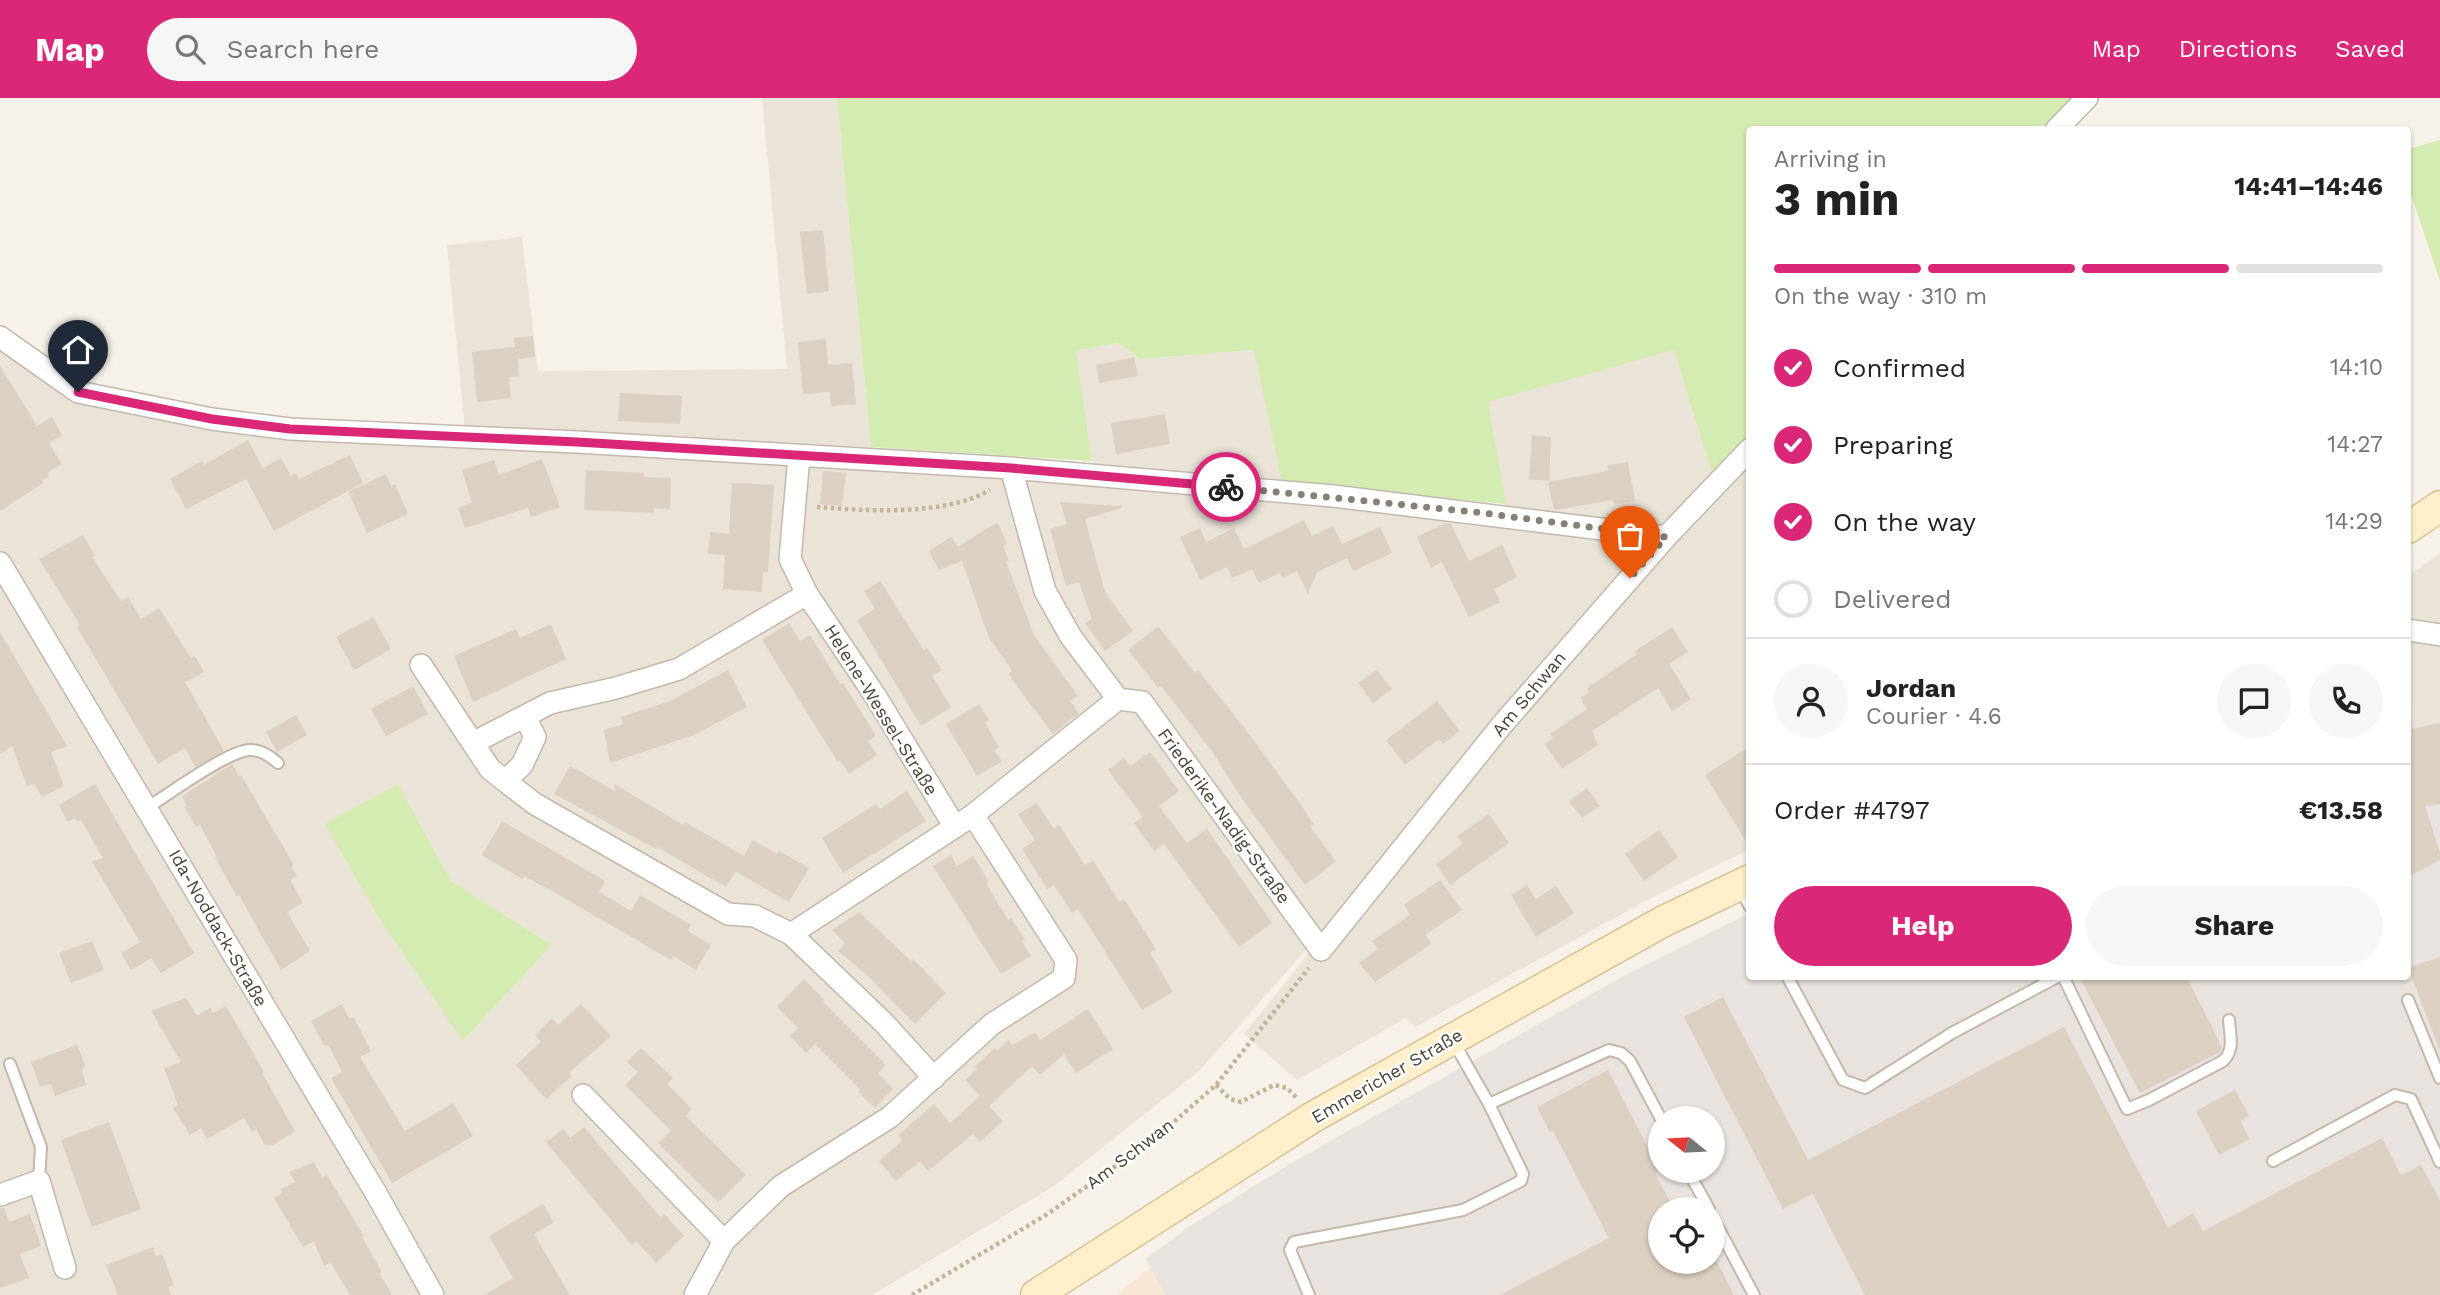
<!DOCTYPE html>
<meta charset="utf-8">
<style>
:root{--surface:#fff;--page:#f6f6f6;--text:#222;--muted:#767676;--line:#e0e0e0;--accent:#db2777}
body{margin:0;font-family:"Work Sans",sans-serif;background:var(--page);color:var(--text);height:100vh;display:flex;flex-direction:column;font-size:26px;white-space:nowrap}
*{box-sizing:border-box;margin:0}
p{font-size:23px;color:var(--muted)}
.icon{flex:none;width:38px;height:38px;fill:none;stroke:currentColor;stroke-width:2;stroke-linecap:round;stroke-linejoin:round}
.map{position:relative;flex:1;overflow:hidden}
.details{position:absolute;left:1746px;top:28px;width:665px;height:854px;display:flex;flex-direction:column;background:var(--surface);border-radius:7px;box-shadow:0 2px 5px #0004}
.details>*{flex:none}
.needle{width:46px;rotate:288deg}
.buttons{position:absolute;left:1648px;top:1008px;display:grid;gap:14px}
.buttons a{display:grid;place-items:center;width:77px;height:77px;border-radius:50%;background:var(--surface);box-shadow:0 2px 5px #0004;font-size:35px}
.pin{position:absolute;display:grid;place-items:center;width:60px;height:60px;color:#fff;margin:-72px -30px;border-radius:50% 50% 50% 0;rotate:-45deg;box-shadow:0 0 7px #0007}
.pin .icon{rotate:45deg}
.courier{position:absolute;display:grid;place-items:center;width:70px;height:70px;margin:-35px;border:5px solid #db2777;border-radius:50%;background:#fff;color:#222;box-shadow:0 2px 9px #0007}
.headline em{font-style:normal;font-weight:700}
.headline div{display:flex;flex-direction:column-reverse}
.headline{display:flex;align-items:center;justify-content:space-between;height:119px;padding:0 28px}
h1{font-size:46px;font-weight:700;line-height:52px}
.bar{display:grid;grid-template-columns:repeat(4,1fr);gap:10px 7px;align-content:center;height:84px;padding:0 28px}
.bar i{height:9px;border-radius:5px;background:var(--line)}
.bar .current{background:var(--accent)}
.bar p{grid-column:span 4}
.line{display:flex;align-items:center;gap:18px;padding:0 28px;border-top:2px solid var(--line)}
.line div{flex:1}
.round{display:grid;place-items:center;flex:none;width:74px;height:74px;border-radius:37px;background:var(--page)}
ol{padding:0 28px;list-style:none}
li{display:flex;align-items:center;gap:21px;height:77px}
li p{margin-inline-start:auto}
li .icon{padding:7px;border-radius:50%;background:var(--accent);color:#fff;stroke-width:4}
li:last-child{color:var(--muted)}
li i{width:38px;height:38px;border:4px solid var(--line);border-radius:50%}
.button{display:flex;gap:14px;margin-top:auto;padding:14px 28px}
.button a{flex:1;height:80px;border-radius:42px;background:var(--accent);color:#fff;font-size:28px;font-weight:700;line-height:80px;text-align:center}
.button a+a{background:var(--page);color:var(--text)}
header{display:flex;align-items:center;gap:42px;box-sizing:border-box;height:98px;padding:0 35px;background:var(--accent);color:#fff}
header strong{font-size:33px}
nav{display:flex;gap:38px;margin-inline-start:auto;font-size:24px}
.search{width:490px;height:63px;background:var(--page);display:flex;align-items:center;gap:18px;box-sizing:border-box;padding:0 24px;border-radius:38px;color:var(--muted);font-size:26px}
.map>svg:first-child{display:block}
.residential{fill:#eae3d8;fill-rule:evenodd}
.commercial{fill:#f8e7d5}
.industrial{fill:#e8e3de;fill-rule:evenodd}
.green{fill:#d4ecb1}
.building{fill:#dbd0c1}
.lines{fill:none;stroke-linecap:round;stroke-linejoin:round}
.lane-casing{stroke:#c2b9ac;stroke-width:14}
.street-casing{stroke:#c2b9ac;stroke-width:24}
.secondary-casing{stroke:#d8c497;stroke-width:33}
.path{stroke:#c5b49c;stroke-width:4.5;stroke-dasharray:3.5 3.5;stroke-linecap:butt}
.lane{stroke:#fff;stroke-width:10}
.street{stroke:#fff;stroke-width:21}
.secondary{stroke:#fff0cb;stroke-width:30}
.done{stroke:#878076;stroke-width:7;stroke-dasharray:0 12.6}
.route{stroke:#db2777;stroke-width:9}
.labels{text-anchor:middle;stroke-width:5;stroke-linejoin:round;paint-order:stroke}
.street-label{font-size:18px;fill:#4b4237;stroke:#fff}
</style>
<header>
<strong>Map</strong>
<div class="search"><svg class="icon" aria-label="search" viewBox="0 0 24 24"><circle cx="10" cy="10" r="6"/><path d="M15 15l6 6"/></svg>Search here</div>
<nav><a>Map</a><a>Directions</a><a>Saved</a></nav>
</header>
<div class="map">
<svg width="2440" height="1197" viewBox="0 0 2440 1197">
<rect width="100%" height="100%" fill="#f6f2ea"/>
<path class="residential" d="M 762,0 L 837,0 L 871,349 L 681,341 L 1133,386 L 1092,363 L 1076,253 L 1118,245 L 1141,261 L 1255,252 L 1286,401 L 1509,426 L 1487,304 L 1674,251 L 1718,396 L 1750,363 L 1750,751 L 1651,800 L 1415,929 L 1406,920 L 1297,982 L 1244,936 L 1364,786 L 1199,973 L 1054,1088 L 872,1197 L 0,1197 L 0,252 L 72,305 L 124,312 L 465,332 L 447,147 L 522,139 L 538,273 L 787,271 ZM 398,686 L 451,783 L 552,847 L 463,943 Z
M 2440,455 L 2440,711 L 2408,600 L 2408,478 Z"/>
<path class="commercial" d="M 1150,1169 L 1165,1197 L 1117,1197 Z"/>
<path class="industrial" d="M 2408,600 L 2440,711 L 2440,1197 L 1165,1197 L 1146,1161 L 1190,1128 L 1288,1067 L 1629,875 L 1750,815 L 1750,878 L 2408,878 ZM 1661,1020 L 1713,1020 L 1713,1073 L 1661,1073 ZM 1661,1111 L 1713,1111 L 1713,1164 L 1661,1164 Z"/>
<path class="green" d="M 837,0 L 2079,0 L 2048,31 L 1750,32 L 1750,337 L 1712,376 L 1674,252 L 1488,304 L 1506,406 L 1282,384 L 1254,252 L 1141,261 L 1118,245 L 1076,253 L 1092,363 L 871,349 Z
M 2440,42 L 2440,183 L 2408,87 L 2408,51 Z
M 398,686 L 451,783 L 552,847 L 463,943 L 381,823 L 325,726 Z"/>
<path class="building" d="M 823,132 L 829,193 L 807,196 L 800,134 Z
M 533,238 L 535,259 L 518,261 L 519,278 L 509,279 L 511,300 L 477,304 L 472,254 L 515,249 L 514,240 Z
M 826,241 L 828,267 L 852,265 L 856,306 L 831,308 L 830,294 L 803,296 L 798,244 Z
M 1134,259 L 1138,278 L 1099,285 L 1096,267 Z
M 0,268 L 37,328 L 52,319 L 62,337 L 49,345 L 62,366 L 47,375 L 49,378 L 42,383 L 43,385 L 0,413 Z
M 620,295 L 682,298 L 680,326 L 618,323 Z
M 1165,316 L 1170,346 L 1116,356 L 1111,325 Z
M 1532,337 L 1551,339 L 1549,383 L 1529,381 Z
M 248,342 L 263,370 L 281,360 L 291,378 L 296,375 L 299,381 L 350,357 L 363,385 L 274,433 L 246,381 L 186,411 L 170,381 L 202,363 L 204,367 Z
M 542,361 L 560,409 L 531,419 L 528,410 L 465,430 L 458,410 L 472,405 L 462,372 L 494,362 L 499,377 Z
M 1628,364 L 1635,403 L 1614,406 L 1613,402 L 1554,412 L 1548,384 L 1608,373 L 1607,367 Z
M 586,372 L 644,375 L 644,379 L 671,380 L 670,411 L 654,410 L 654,415 L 584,412 Z
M 823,373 L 846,375 L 842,408 L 820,406 Z
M 386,376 L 391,388 L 395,386 L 408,416 L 367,435 L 348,394 Z
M 732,385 L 774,387 L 768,474 L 763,474 L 762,494 L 723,491 L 725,457 L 708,456 L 710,434 L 729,436 Z
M 1060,404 L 1121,408 L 1122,410 L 1085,421 L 1105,494 L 1133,533 L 1105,553 L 1085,525 L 1092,521 L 1079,484 L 1066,488 L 1050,431 L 1067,426 Z
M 1304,422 L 1312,438 L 1333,428 L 1342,446 L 1380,429 L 1392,455 L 1353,473 L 1347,460 L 1317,474 L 1308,496 L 1297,473 L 1283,480 L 1280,475 L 1259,485 L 1252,471 L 1232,480 L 1227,469 L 1200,482 L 1180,439 L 1200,430 L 1206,444 L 1234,430 L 1244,451 Z
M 998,425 L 1007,446 L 1003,448 L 1009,463 L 1006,464 L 1034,537 L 1078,598 L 1070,603 L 1079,615 L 1053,636 L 1008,576 L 1012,572 L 989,540 L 962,463 L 939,472 L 929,453 L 951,439 L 958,449 L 987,430 Z
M 1446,425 L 1451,426 L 1469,463 L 1502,447 L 1517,479 L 1494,491 L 1500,504 L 1469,519 L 1442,464 L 1431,470 L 1417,439 Z
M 83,437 L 95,458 L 92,459 L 121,503 L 128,499 L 141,521 L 159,510 L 191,560 L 195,558 L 204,574 L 185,584 L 224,653 L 195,669 L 185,650 L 158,666 L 77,529 L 80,527 L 39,461 Z
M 880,483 L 924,552 L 927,550 L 942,572 L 932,578 L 951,609 L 921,628 L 857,522 L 875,511 L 864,493 Z
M 373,519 L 391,551 L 354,572 L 336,539 Z
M 789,525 L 800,543 L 810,537 L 840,586 L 843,585 L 876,638 L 868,643 L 877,657 L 849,676 L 840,662 L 837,663 L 762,542 Z
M 551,526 L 566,561 L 473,604 L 454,558 L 516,531 L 520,540 Z
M 1158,528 L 1195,575 L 1198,572 L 1243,628 L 1301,707 L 1314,727 L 1310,729 L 1336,763 L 1305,787 L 1243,702 L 1211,652 L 1161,588 L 1158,590 L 1128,552 Z
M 1672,529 L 1688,554 L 1669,566 L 1691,601 L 1672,613 L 1658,590 L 1592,633 L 1598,647 L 1562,671 L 1545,646 L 1553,640 L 1550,636 L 1587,611 L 1580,600 L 1589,594 L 1587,590 L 1637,556 L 1635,553 Z
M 0,534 L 67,648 L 51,654 L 64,688 L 42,699 L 34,686 L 27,688 L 12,648 L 0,656 Z
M 728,572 L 747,609 L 694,637 L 610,665 L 604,632 L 623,626 L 621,619 L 670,603 Z
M 1377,572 L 1392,591 L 1373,605 L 1358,585 Z
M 413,588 L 428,616 L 386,638 L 371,611 Z
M 1437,603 L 1460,633 L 1443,646 L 1439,641 L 1405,667 L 1386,642 Z
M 979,606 L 989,622 L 985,625 L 999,649 L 994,652 L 1002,663 L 977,678 L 946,626 Z
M 296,617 L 307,637 L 277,654 L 266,634 Z
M 2440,625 L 2440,706 L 2425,708 L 2440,755 L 2440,762 L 2408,779 L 2408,632 Z
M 1750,648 L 1750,750 L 1705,677 Z
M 1150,654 L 1179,693 L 1159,708 L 1187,745 L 1207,731 L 1272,825 L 1239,849 L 1164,746 L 1154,753 L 1134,725 L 1143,719 L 1108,672 L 1124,660 L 1130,668 Z
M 232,666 L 239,679 L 241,677 L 294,767 L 291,768 L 297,778 L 290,782 L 303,805 L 287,814 L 310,853 L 281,872 L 239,797 L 237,799 L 215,760 L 217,759 L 200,727 L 196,729 L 184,709 L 187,708 L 182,698 Z
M 570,668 L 615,693 L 614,686 L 683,727 L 685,724 L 744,758 L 726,789 L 657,749 L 656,751 L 554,696 Z
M 95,686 L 194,855 L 161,875 L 151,860 L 131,872 L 121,855 L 140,844 L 92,764 L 103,760 L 81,722 L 77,724 L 75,720 L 68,724 L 59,707 Z
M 1587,690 L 1600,708 L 1582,720 L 1569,703 Z
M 907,693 L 926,723 L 843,775 L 822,740 L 876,706 L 880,711 Z
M 1037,705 L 1054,731 L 1059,727 L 1085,767 L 1093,762 L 1119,804 L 1124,801 L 1156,851 L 1150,855 L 1173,894 L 1142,912 L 1078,811 L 1072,815 L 1054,787 L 1047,791 L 1022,751 L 1035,742 L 1018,716 Z
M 1489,716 L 1509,745 L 1450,787 L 1436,766 L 1463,746 L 1457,738 Z
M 502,723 L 605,783 L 599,794 L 631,813 L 640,797 L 691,827 L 688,833 L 711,847 L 696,872 L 673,858 L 671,862 L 554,794 L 524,778 L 522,781 L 482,757 Z
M 1659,732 L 1678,759 L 1644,783 L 1625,756 Z
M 753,742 L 777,756 L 779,753 L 809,770 L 789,804 L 735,773 Z
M 951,757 L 957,768 L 973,758 L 989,784 L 986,785 L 1008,822 L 1011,820 L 1025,842 L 1022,844 L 1031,858 L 1001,876 L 933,768 Z
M 1440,782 L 1462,812 L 1425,837 L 1431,846 L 1375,884 L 1359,865 L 1378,851 L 1372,843 L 1410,817 L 1404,807 Z
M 1527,787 L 1536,801 L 1556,788 L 1574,815 L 1536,839 L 1511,797 Z
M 859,814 L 911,863 L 913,861 L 946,895 L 915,926 L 866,876 L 838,853 L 845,845 L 832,832 Z
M 92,843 L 104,872 L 71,885 L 59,855 Z
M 2440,859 L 2440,950 L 2439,950 L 2408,870 Z
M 2079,878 L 2186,878 L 2222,949 L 2220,954 L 2140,995 Z
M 804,881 L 825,902 L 823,904 L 886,967 L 878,975 L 893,991 L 875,1010 L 858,994 L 861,992 L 815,946 L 806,955 L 790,938 L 798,930 L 777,909 Z
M 1723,899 L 1808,1062 L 2064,929 L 2168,1130 L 2193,1115 L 2203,1133 L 2382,1040 L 2401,1077 L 2421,1067 L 2440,1103 L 2440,1197 L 1865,1197 L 1813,1096 L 1783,1111 L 1684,919 Z
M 186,900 L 197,918 L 210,910 L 213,915 L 226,908 L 264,974 L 262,975 L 295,1033 L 273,1047 L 265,1047 L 256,1031 L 252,1034 L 244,1020 L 207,1041 L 201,1030 L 190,1037 L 173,1010 L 178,1007 L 164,970 L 181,964 L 151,913 Z
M 342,906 L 349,920 L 354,920 L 371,953 L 360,959 L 405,1033 L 453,1005 L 473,1038 L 392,1085 L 331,980 L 342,974 L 329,948 L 324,947 L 311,923 Z
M 581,906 L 611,938 L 569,975 L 572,978 L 546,1001 L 516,967 L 541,944 L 535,937 L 552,920 L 558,927 Z
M 1088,911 L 1113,951 L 1076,975 L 1064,956 L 1040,977 L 1032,968 L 989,1008 L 1003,1023 L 980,1044 L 973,1036 L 928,1073 L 920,1063 L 896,1083 L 879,1063 L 903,1042 L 898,1037 L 934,1006 L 950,1025 L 980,998 L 965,982 L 977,971 L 974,969 L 995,950 L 997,953 L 1008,942 L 1013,947 L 1035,934 L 1040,942 Z
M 77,947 L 85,967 L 82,973 L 86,987 L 55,998 L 51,986 L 40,989 L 31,964 Z
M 641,950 L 673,980 L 667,986 L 692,1011 L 686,1018 L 746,1077 L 718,1104 L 658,1045 L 671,1033 L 625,987 L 638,974 L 627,964 Z
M 1608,972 L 1660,1073 L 1655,1075 L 1674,1111 L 1661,1111 L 1661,1164 L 1717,1164 L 1734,1197 L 1500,1197 L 1609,1140 L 1553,1033 L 1550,1034 L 1537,1009 Z
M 2235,992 L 2249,1018 L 2240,1023 L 2250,1041 L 2219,1057 L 2196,1013 Z
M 109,1024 L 141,1111 L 92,1129 L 61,1042 Z
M 584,1029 L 661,1120 L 664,1116 L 684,1138 L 656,1165 L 636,1143 L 632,1147 L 546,1044 L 563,1031 L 570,1040 Z
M 314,1064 L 322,1079 L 327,1077 L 364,1138 L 362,1139 L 382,1174 L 379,1175 L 392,1197 L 350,1197 L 331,1165 L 324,1168 L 314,1143 L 303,1149 L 274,1100 L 282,1095 L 280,1092 L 295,1084 L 289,1074 Z
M 543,1106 L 554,1124 L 534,1136 L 570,1197 L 484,1197 L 513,1180 L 489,1138 Z
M 0,1110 L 4,1110 L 9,1124 L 30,1116 L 41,1148 L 20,1156 L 29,1180 L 0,1190 Z
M 153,1149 L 156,1158 L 162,1156 L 174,1187 L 168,1189 L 171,1197 L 118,1197 L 106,1167 Z"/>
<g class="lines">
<defs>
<path id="lane" d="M 147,710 C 167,697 228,653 249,652 C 260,651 270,658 278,665
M 1740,790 L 1750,809
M 1787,878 L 1843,982 L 1865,990 L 1952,935 L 2059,878
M 2063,878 L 2127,1011 L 2149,1002 L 2223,963 C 2235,951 2230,938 2229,922
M 2408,902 L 2440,980
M 1453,943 L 1489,1006 L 1609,952 L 1621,955 L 1630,963 L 1661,1021
M 10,966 L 41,1049 L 39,1083
M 2273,1063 L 2395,997 L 2411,1001 L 2440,1064
M 1688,1073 L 1709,1111
M 1713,1120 L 1754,1197
M 1309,1197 L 1290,1152 L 1294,1144 L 1463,1112 L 1521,1083 L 1523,1076 L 1489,1006"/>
<path id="street" d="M 2056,32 L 2087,0
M 0,239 L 78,294 L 212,321 L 290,331 L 577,344 L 1011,370 L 1333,398 L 1666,439
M 799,358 L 790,461 L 807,496 L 876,599 L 955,729
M 1011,370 L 1045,493 L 1071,539 L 1118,601
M 0,465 L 377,1097 L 433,1197
M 2408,532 L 2440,537
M 421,567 L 490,671 L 505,683
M 473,645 L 525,618
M 791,836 L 755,818 L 728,816 L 535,706 L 505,683 L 522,667 L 535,639 L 525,618 L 550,605 L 616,590 L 679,571 L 807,496
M 934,980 L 884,925 L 791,836 L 973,717 L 1118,601 L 1142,604 L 1321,852 L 1501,628 L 1666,439 L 1750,351
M 583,997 L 724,1143
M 0,1097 L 39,1083 L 65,1170
M 695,1197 L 724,1143 L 781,1088 L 890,1019 L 992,926 L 1064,880 L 1066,862 L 973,717"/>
<path id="secondary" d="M 2408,430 L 2440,408
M 1036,1197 L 1313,1019 L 1664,823 L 1750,782"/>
</defs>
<use href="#lane" class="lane-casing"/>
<use href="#street" class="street-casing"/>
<use href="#secondary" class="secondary-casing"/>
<path class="path" d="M 817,409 C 866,413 946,418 990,392
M 1216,987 L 1230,1001 L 1241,1004 L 1274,987 L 1287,990 L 1297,1000
M 912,1197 L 1046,1117 L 1153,1042 L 1216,987 L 1309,870"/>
<use href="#lane" class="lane"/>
<use href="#street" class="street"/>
<use href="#secondary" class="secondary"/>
</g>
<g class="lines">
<path class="done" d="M 1226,389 L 1475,414 L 1666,439 L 1630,480"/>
<path class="route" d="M 78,294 L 212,321 L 290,331 L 577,344 L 1011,370 L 1226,389"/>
</g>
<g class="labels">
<g class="street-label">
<text transform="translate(1529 596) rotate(-50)" y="6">Am Schwan</text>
<text transform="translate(881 612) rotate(58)" y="6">Helene-Wessel-Straße</text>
<text transform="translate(1224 718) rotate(54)" y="6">Friederike-Nadig-Straße</text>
<text transform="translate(218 830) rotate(60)" y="6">Ida-Noddack-Straße</text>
<text transform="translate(1387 978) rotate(-30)" y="6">Emmericher Straße</text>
<text transform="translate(1130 1056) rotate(-37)" y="6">Am Schwan</text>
</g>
</g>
</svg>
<div class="buttons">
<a><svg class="needle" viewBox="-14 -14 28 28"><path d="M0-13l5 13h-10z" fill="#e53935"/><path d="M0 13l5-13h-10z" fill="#767676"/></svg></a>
<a><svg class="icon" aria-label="locate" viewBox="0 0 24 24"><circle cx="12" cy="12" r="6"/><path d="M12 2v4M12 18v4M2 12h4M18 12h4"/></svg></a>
</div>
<div class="pin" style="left:1630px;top:480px;background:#ea580c"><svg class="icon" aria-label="bag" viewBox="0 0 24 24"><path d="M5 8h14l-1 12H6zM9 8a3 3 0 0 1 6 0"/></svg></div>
<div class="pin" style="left:78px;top:294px;background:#1f2937"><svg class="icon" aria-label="home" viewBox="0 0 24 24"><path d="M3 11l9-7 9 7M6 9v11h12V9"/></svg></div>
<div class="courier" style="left:1226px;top:389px"><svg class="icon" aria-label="bike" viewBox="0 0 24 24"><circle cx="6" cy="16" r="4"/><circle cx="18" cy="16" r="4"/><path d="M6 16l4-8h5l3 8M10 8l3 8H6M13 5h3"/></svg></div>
<section class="details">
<div class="headline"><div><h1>3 min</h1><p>Arriving in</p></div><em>14:41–14:46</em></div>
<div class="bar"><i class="current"></i><i class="current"></i><i class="current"></i><i></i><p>On the way · 310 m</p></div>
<ol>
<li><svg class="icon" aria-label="check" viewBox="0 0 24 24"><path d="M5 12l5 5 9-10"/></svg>Confirmed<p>14:10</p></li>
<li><svg class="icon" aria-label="check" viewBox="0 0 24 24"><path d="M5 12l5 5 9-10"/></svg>Preparing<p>14:27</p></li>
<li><svg class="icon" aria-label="check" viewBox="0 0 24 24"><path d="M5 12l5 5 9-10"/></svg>On the way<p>14:29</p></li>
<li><i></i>Delivered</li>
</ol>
<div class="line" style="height:126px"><a class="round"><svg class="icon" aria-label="person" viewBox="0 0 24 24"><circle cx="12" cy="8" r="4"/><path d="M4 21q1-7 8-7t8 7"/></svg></a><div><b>Jordan</b><p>Courier · 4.6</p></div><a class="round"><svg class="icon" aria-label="chat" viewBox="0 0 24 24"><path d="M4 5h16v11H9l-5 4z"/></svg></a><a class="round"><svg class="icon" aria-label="phone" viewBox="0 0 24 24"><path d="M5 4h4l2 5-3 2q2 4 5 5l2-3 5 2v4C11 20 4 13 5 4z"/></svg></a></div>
<div class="line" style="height:91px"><div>Order #4797</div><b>€13.58</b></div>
<div class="button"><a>Help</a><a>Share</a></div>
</section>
</div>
